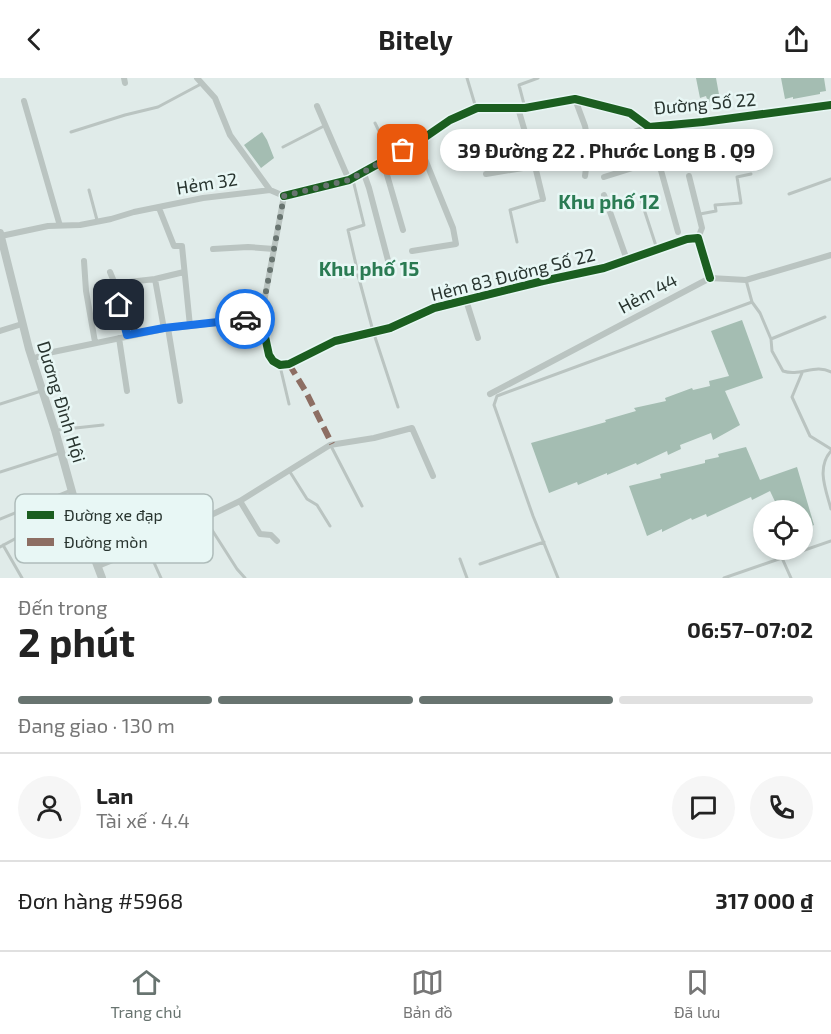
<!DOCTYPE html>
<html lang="vi">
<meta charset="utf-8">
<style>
:root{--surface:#fff;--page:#f6f6f6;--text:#222;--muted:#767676;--line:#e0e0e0;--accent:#687470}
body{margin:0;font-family:"Exo 2",sans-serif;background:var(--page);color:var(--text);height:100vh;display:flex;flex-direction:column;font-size:22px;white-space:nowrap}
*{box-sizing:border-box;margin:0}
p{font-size:20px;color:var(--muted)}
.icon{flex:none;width:33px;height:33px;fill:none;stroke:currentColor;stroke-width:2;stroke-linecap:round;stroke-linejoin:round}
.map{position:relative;height:500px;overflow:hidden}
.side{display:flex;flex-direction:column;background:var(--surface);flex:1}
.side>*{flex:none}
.fabs{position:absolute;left:753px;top:422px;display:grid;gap:12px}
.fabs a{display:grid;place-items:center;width:60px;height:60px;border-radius:50%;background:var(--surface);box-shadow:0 3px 9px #0003;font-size:30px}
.pin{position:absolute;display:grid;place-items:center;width:51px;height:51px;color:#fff;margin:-26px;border-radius:12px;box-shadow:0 3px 9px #0006}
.courier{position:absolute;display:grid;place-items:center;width:60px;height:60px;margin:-30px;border:4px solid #1a73e8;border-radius:50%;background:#fff;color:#222;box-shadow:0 2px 8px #0007}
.bubble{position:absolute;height:42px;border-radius:21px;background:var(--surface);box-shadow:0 3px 9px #0003;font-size:20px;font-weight:700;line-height:42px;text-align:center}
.summary em{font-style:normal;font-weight:700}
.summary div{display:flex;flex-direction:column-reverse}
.summary{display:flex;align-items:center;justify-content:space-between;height:102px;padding:0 18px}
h1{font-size:39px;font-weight:700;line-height:45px}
.bar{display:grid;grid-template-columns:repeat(4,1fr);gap:9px 6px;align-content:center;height:72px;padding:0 18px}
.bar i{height:8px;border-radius:4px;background:var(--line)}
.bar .current{background:var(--accent)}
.bar p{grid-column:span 4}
.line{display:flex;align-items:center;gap:15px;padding:0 18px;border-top:2px solid var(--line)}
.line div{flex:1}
.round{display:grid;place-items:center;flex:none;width:63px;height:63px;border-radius:32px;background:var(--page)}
header{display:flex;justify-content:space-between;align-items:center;height:78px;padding:0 18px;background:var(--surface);font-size:27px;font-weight:700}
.dock{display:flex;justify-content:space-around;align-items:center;height:84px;border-top:2px solid var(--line);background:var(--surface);font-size:16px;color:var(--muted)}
.dock a{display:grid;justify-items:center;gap:3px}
.dock .current{color:var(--accent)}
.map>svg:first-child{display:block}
.building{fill:#a4bdb2}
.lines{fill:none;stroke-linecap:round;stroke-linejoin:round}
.service{stroke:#bac4c1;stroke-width:3}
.minor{stroke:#bac4c1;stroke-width:6}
.tertiary{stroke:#bac4c1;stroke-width:8}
.quiet{stroke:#8d6e63;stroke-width:6;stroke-dasharray:12 6;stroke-linecap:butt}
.cycleway-casing{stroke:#e8f7f5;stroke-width:11}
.cycleway{stroke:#1b5e20;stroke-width:8}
.done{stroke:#687470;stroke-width:6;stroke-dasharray:0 10.8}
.route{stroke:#1a73e8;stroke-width:8}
.labels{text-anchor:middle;stroke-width:5;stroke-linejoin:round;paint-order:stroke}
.street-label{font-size:18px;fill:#28342f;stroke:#e8f7f5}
.neighbourhood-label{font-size:20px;font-weight:bold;fill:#2a7b53;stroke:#e8f7f5}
.key{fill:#e8f7f5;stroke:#aebcba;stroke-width:1.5}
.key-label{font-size:16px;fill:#28342f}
</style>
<header><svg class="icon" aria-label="back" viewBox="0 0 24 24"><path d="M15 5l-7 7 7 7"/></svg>Bitely<svg class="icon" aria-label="share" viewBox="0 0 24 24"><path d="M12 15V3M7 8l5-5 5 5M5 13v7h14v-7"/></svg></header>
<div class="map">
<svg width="831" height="500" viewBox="0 0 831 500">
<rect width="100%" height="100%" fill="#e0ebe9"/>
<path class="building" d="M 696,0 L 716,0 L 720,22 L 708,24 L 706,18 L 700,20 Z
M 781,0 L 824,0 L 826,13 L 820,14 L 820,16 L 793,21 L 793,19 L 785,21 Z
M 262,54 L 267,62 L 274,80 L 261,90 L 244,67 Z
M 742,242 L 763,300 L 725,313 L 740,347 L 713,362 L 711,355 L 680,367 L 681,371 L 668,377 L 667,373 L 637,387 L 636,385 L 607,397 L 607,395 L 578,407 L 577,404 L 549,415 L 531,365 L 606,344 L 605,342 L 636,333 L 634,330 L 666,323 L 665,320 L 692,310 L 693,312 L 710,308 L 709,303 L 729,298 L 711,253 Z
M 746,369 L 760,402 L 797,389 L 814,447 L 802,452 L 802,432 L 779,432 L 770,413 L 752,422 L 751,419 L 707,439 L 706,436 L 692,442 L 691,440 L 662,454 L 662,451 L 647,458 L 629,408 L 661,400 L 660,396 L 705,385 L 705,382 L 719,379 L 718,376 Z"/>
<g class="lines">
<path class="service" d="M 467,0 L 476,30
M 525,30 L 519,7 L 538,0
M 375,45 L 391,78
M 71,54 L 125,37 L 158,29 L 201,6
M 283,69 L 324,48
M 353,102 L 364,147 L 348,152 L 357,191
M 89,112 L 97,142
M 789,116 L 831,101
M 641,122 L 657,171
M 700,136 L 716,133 L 715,127 L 741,125 L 737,99 L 751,96
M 517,164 L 510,132 L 542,122
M 344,199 L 358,197 L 373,253 L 398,329
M 746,202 L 752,224 L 760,235 L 771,261 L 772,273 L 783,293 C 800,299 815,285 831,294
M 771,261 L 825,239
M 280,288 L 289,326
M 802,295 L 792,319 L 810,358 L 831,371
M 0,326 L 41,313
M 57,352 L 103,347
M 331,368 L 362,428
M 831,373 C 816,390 826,412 831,431
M 0,394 L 60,375
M 290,394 L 307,421 L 317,427 L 330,448
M 80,439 L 118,420
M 0,441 L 69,413
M 205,441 L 237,491 L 245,500
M 3,467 L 22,500
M 0,469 L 74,429
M 147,469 L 161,500
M 782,480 L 791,500
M 460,481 L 467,500
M 480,486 L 544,464
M 558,500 L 533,438 L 494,327 L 497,318 L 752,224
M 724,500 L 831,463"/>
<path class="minor" d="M 124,0 L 125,5
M 197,0 L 215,20 L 230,57 L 270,112
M 575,21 L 585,48 L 589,68 L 585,98
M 24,23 L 60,148
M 317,28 L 349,102
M 589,68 L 649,49 L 678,154
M 383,83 L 403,152
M 535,88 L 543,121
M 363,93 L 369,110 L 390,190
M 486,96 L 535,88 L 518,30
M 689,98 L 702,150 L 698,160
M 604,99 L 658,82
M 604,117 L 627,182
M 284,118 L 349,102 L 418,64 L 450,42 L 477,30 L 525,30 L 575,21 L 630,35 L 649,49 L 703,44 L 831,27
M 159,130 L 174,168 L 182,168 L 190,248
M 1,158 L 48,148 L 80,147 L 111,141 L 134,134 L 203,120 L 270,112 L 284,118
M 213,171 L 248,169 L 274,171
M 412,173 L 456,166 L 453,150 L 418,64
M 84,183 L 86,213 L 95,264
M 110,194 L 115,206 L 127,257
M 155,201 L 164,251
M 129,204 L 155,201 L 184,194
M 466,222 L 478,260
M 261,240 L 269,277 L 273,283 L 280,287 L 289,286 L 335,263 L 390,250 L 434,230 L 543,203 L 604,190 L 687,161 L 698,160 L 710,200
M 168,250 L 180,323
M 0,253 L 22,246
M 119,260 L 127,313
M 32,281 L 48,275 L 164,251 L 261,240 L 284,118
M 490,316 L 710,200 L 746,202 L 831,177
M 240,423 L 260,456 L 271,457 L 277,463
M 98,488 L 147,468 L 240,423 L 330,367 L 374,360 L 412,350 L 433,398"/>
<path class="tertiary" d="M 0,155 L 29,271 L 55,352 L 79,439 L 102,500"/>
<path class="quiet" d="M 289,286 L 306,314 L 332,366"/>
<defs>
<path id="cycleway" d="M 284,118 L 349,102 L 418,64 L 450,42 L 477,30 L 525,30 L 575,21 L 630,35 L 649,49 L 703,44 L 831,27
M 261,240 L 269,277 L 273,283 L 280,287 L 289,286 L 335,263 L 390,250 L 434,230 L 543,203 L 604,190 L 687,161 L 698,160 L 710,200"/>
</defs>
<use href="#cycleway" class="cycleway-casing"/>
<use href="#cycleway" class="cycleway"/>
</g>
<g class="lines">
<path class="done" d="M 245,241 L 261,240 L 284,118 L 349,102 L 403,72"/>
<path class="route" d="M 119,227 L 127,257 L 164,250 L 245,241"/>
</g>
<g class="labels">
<g class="street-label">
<text transform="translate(705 26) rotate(-5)" y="6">Đường Số 22</text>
<text transform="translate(207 106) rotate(-9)" y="6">Hẻm 32</text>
<text transform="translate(513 197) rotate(-14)" y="6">Hẻm 83 Đường Số 22</text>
<text transform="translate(648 216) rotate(-28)" y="6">Hẻm 44</text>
<text transform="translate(61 324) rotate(73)" y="6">Dương Đình Hội</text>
</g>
<g class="neighbourhood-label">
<text x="609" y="131">Khu phố 12</text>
<text x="369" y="198">Khu phố 15</text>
</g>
</g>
<rect x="15" y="416" width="198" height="69" rx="9" class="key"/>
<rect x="27" y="433" width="27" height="8" fill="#1b5e20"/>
<rect x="27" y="460" width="27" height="8" fill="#8d6e63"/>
<g class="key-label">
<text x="64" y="443">Đường xe đạp</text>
<text x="64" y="470">Đường mòn</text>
</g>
</svg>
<div class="fabs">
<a><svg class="icon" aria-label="locate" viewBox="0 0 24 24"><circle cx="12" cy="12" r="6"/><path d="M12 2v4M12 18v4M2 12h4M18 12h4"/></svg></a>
</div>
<div class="pin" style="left:403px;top:72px;background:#ea580c"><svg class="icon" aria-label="bag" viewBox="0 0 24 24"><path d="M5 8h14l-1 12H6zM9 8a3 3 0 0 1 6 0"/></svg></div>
<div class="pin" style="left:119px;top:227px;background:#1f2937"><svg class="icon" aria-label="home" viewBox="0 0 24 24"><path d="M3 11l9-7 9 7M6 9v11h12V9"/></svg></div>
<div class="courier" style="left:245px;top:241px"><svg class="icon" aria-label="car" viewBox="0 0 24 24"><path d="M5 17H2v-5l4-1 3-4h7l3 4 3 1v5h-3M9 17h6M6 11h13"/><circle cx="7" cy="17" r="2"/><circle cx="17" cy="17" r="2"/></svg></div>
<div class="bubble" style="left:440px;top:51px;width:333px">39 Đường 22 . Phước Long B . Q9</div>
</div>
<section class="side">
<div class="summary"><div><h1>2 phút</h1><p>Đến trong</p></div><em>06:57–07:02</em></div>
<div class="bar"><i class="current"></i><i class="current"></i><i class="current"></i><i></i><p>Đang giao · 130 m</p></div>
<div class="line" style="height:108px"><a class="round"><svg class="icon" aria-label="person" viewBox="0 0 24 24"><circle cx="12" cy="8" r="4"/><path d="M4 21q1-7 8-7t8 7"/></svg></a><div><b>Lan</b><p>Tài xế · 4.4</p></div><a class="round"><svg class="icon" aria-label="chat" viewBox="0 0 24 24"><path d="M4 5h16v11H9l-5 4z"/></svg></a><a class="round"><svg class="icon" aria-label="phone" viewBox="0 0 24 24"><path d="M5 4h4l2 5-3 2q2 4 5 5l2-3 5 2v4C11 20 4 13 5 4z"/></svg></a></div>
<div class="line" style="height:78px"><div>Đơn hàng #5968</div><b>317 000 ₫</b></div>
</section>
<nav class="dock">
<a class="current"><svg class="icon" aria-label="home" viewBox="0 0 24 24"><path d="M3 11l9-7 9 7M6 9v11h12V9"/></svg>Trang chủ</a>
<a><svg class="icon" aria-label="map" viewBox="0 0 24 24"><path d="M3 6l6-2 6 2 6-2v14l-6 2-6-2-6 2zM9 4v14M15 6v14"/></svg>Bản đồ</a>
<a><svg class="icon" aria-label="saved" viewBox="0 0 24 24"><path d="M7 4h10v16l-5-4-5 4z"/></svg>Đã lưu</a>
</nav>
